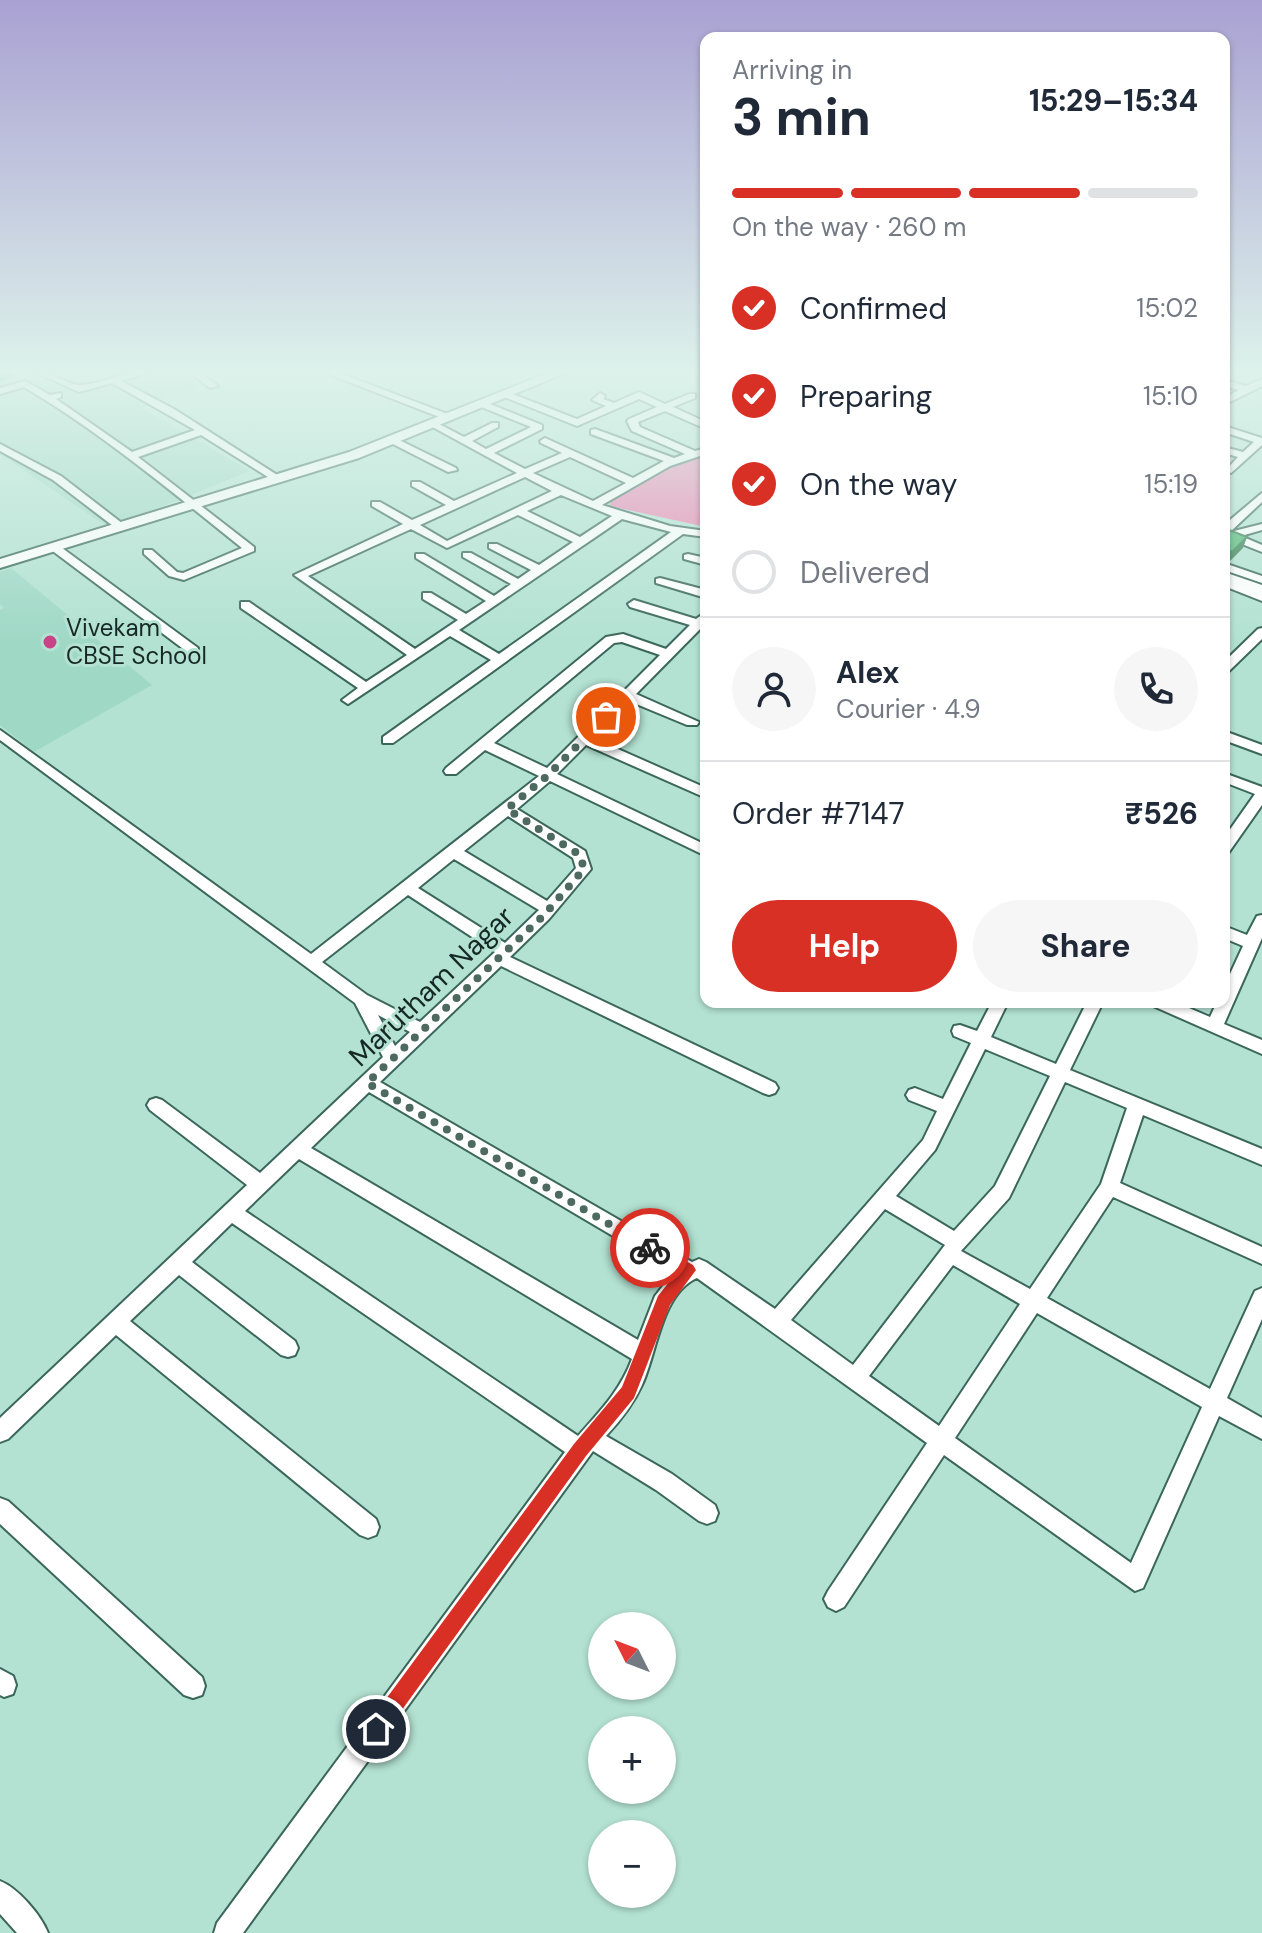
<!DOCTYPE html>
<meta charset="utf-8">
<style>
:root{--surface:#fff;--page:#f6f6f7;--text:#1f2937;--muted:#747a83;--line:#e0e1e3;--accent:#d93025}
body{margin:0;font-family:"DM Sans",sans-serif;background:var(--page);color:var(--text);height:100vh;display:flex;flex-direction:column;font-size:30px;white-space:nowrap}
*{box-sizing:border-box;margin:0}
p{font-size:26px;color:var(--muted)}
.icon{flex:none;width:44px;height:44px;fill:none;stroke:currentColor;stroke-width:2;stroke-linecap:round;stroke-linejoin:round}
.map{position:relative;flex:1;overflow:hidden}
.side{position:absolute;left:700px;top:32px;width:530px;height:976px;display:flex;flex-direction:column;background:var(--surface);border-radius:16px;box-shadow:0 2px 6px #0004}
.side>*{flex:none}
.needle{width:52px;rotate:312deg}
.controls{position:absolute;left:588px;top:1612px;display:grid;gap:16px}
.controls a{display:grid;place-items:center;width:88px;height:88px;border-radius:50%;background:var(--surface);box-shadow:0 2px 6px #0004;font-size:40px}
.pin{position:absolute;display:grid;place-items:center;width:68px;height:68px;color:#fff;margin:-34px;border:4px solid #fff;border-radius:50%;box-shadow:0 2px 8px #0007}
.courier{position:absolute;display:grid;place-items:center;width:80px;height:80px;margin:-40px;border:6px solid #d93025;border-radius:50%;background:#fff;color:#222;box-shadow:0 2px 10px #0007}
.headline em{font-style:normal;font-weight:700}
.headline div{display:flex;flex-direction:column-reverse}
.headline{display:flex;align-items:center;justify-content:space-between;height:136px;padding:0 32px}
h1{font-size:52px;font-weight:700;line-height:60px}
.bar{display:grid;grid-template-columns:repeat(4,1fr);gap:12px 8px;align-content:center;height:96px;padding:0 32px}
.bar i{height:10px;border-radius:6px;background:var(--line)}
.bar .current{background:var(--accent)}
.bar p{grid-column:span 4}
.line{display:flex;align-items:center;gap:20px;padding:0 32px;border-top:2px solid var(--line)}
.line div{flex:1}
.round{display:grid;place-items:center;flex:none;width:84px;height:84px;border-radius:42px;background:var(--page)}
ol{padding:0 32px;list-style:none}
li{display:flex;align-items:center;gap:24px;height:88px}
li p{margin-inline-start:auto}
li .icon{padding:8px;border-radius:50%;background:var(--accent);color:#fff;stroke-width:4}
li:last-child{color:var(--muted)}
li i{width:44px;height:44px;border:4px solid var(--line);border-radius:50%}
.primary-button{display:flex;gap:16px;margin-top:auto;padding:16px 32px}
.primary-button a{flex:1;height:92px;border-radius:48px;background:var(--accent);color:#fff;font-size:32px;font-weight:700;line-height:92px;text-align:center}
.primary-button a+a{background:var(--page);color:var(--text)}
.map>svg:first-child{display:block}
.built{fill:#a0d8c6}
.water{fill:#ec84b2}
.lines{fill:none;stroke-linecap:round;stroke-linejoin:round}
.minor-casing{stroke:#3b675a;stroke-width:4}
.major-casing{stroke:#3b675a;stroke-width:4}
.highway-casing{stroke:#3b675a;stroke-width:4}
.minor{fill:#fff;fill-rule:evenodd}
.major{fill:#fff;fill-rule:evenodd}
.highway{fill:#fff;fill-rule:evenodd}
.shaded-wall{fill:#388052}
.building{fill:#50b775;stroke:#388052;stroke-width:2}
.route{fill:#d93025}
.done{stroke:#4d6960;stroke-width:8;stroke-dasharray:0 14.4}
.poi-dot{fill:#c94487;stroke:#b3e2d2;stroke-width:3}
.labels{text-anchor:middle;stroke-width:6;stroke-linejoin:round;paint-order:stroke}
.far-poi-label{font-size:24px;fill:#162823;stroke:#b3e2d2;text-anchor:start}
.street-label{font-size:28px;fill:#162823;stroke:#b3e2d2}
</style>
<div class="map">
<svg width="1262" height="1933" viewBox="0 0 1262 1933">
<rect width="100%" height="100%" fill="#b3e2d2"/>
<path class="built" d="M 0,369 L 175,369 L 203,385 L 141,408 L 250,471 L 109,528 L 0,454 Z
M 11,568 L 152,685 L 34,752 L 0,725 L 0,610 L 4,608 L 0,604 L 0,572 Z"/>
<path class="water" d="M 706,455 L 706,527 L 610,506 L 611,501 L 670,466 Z"/>
<g class="lines">
<defs>
<path id="minor" d="M 29,369 C 48,369 69,387 83,385 C 109,382 132,369 158,369 L 121,381 L 174,409 L 285,480 L 276,482 L 201,435 L 138,457 L 254,547 L 254,551 L 184,580 L 169,576 L 144,554 L 144,550 L 152,550 L 177,572 L 183,573 L 242,548 C 172,492 102,433 24,387 L 0,394 L 0,388 L 25,381 L 50,395 L 61,393 L 61,397 L 56,399 L 132,452 L 195,430 L 112,383 L 79,392 Z
M 185,369 L 195,369 L 218,386 L 210,388 Z
M 329,369 L 453,416 L 455,418 L 447,420 L 318,370 Z
M 1262,379 L 1262,386 L 1224,405 L 1224,398 L 1239,390 L 1224,386 L 1224,380 L 1246,386 Z
M 505,391 L 577,419 L 606,406 L 592,400 L 600,393 L 605,396 L 603,399 L 614,403 L 639,392 L 665,404 L 689,394 L 695,394 L 695,398 L 673,407 L 706,422 L 706,429 L 665,411 L 638,422 L 640,427 L 695,451 L 706,448 L 706,454 L 670,466 L 602,505 L 670,526 L 706,531 L 706,537 L 683,534 L 393,743 L 383,743 L 383,737 L 491,660 L 450,636 L 348,704 L 342,700 L 358,688 L 241,608 L 241,602 L 249,602 L 366,682 L 407,655 L 294,575 L 403,524 L 372,506 L 372,502 L 380,502 L 412,520 L 446,505 L 412,486 L 412,482 L 420,482 L 454,501 L 517,473 L 429,425 L 437,423 L 464,437 L 492,423 L 498,423 L 498,427 L 472,441 L 486,449 L 531,427 L 479,406 L 479,402 L 485,402 L 542,425 L 542,429 L 494,453 L 525,469 L 562,453 L 541,443 L 540,441 L 545,438 L 633,478 L 664,461 L 591,434 L 591,430 L 595,429 L 674,458 L 685,454 L 632,431 L 627,421 L 629,419 L 657,407 L 639,399 L 577,426 L 502,396 L 500,394 ZM 570,457 L 626,483 L 593,501 L 533,473 ZM 525,477 L 552,491 L 447,541 L 420,525 ZM 561,495 L 612,516 L 580,537 L 527,511 ZM 518,515 L 573,542 L 539,565 L 497,544 L 489,544 L 489,548 L 531,570 L 518,579 L 471,553 L 463,553 L 463,557 L 511,584 L 494,596 L 424,554 L 416,554 L 416,558 L 486,601 L 466,614 L 431,593 L 423,593 L 423,599 L 458,620 L 415,649 L 308,576 L 411,529 L 447,548 ZM 622,519 L 671,532 L 499,654 L 459,630 Z
M 1224,426 L 1262,438 L 1262,445 L 1231,473 L 1226,470 L 1238,457 L 1224,453 L 1224,447 L 1243,452 L 1254,442 L 1224,432 Z
M 393,437 L 456,468 L 457,470 L 448,472 L 389,442 L 388,440 Z
M 0,444 L 61,476 L 127,527 L 117,529 L 53,480 L 0,451 Z
M 1262,493 L 1262,502 L 1230,532 L 1262,524 L 1262,530 L 1241,536 L 1262,545 L 1262,552 L 1224,537 L 1224,525 Z
M 50,545 L 58,545 L 198,648 L 198,654 L 190,654 L 50,549 Z
M 688,554 L 706,558 L 706,565 L 684,559 L 684,555 Z
M 1224,563 L 1262,576 L 1262,583 L 1224,570 Z
M 660,578 L 706,590 L 706,598 L 656,583 L 656,579 Z
M 1224,579 L 1262,593 L 1262,601 L 1224,586 Z
M 634,600 L 696,619 L 706,612 L 706,623 L 636,694 L 699,722 L 697,725 L 687,725 L 629,701 L 593,738 L 706,788 L 706,798 L 586,745 L 557,774 L 706,845 L 706,856 L 550,781 L 517,809 L 585,851 L 591,869 L 549,919 L 510,957 L 775,1083 L 778,1088 L 775,1093 L 769,1095 L 763,1093 L 501,966 L 380,1082 L 692,1262 L 699,1259 L 706,1262 L 775,1309 L 923,1140 L 937,1111 L 909,1100 L 906,1095 L 909,1090 L 915,1088 L 943,1099 L 971,1043 L 954,1036 L 952,1031 L 954,1026 L 960,1025 L 977,1031 L 992,1002 L 1008,1002 L 991,1037 L 1056,1064 L 1087,1002 L 1103,1002 L 1070,1070 L 1262,1149 L 1262,1165 L 1143,1115 L 1120,1183 L 1262,1247 L 1262,1264 L 1113,1197 L 1047,1298 L 1210,1389 L 1255,1291 L 1262,1288 L 1262,1319 L 1227,1398 L 1262,1418 L 1262,1439 L 1219,1416 L 1143,1588 L 1135,1591 L 944,1455 L 844,1607 L 836,1611 L 828,1607 L 824,1599 L 828,1591 L 927,1443 L 697,1278 C 661,1294 657,1353 642,1385 C 633,1405 621,1420 606,1436 L 672,1474 L 715,1505 L 718,1513 L 715,1521 L 707,1524 L 699,1521 L 656,1490 L 593,1451 L 243,1933 L 214,1933 L 217,1923 L 565,1452 L 232,1223 L 192,1262 L 295,1341 L 298,1348 L 295,1355 L 288,1357 L 281,1355 L 179,1275 L 130,1321 L 376,1519 L 379,1527 L 376,1535 L 368,1538 L 360,1535 L 116,1335 L 8,1439 L 0,1442 L 0,1418 L 247,1185 L 150,1110 L 147,1105 L 150,1100 L 156,1098 L 162,1100 L 260,1173 L 383,1057 L 355,1003 L 0,740 L 0,730 L 311,954 L 539,776 L 485,750 L 456,774 L 446,774 L 444,771 L 446,768 L 606,637 L 623,634 L 666,649 L 690,625 L 630,607 L 628,604 ZM 622,642 L 660,655 L 547,768 L 494,743 L 614,643 ZM 508,816 L 573,858 L 576,868 L 547,901 L 464,851 ZM 454,859 L 539,910 L 505,943 L 418,888 ZM 408,895 L 495,952 L 420,1022 L 367,995 L 322,962 ZM 378,1015 L 410,1032 L 395,1046 ZM 985,1049 L 1050,1076 L 995,1186 L 954,1231 L 896,1196 L 935,1150 ZM 1065,1082 L 1127,1108 L 1101,1184 L 1030,1289 L 961,1251 L 1009,1198 ZM 369,1092 L 674,1272 L 655,1296 L 638,1340 L 311,1148 ZM 299,1159 L 632,1359 C 620,1391 600,1411 578,1436 L 245,1211 ZM 885,1209 L 945,1245 L 853,1365 L 791,1320 ZM 953,1265 L 1020,1304 L 939,1426 L 869,1376 ZM 1037,1313 L 1202,1407 L 1131,1563 L 955,1438 Z
M 1262,628 L 1262,639 L 1228,672 L 1224,673 L 1224,662 L 1258,629 Z
M 1224,731 L 1262,745 L 1262,754 L 1224,740 Z
M 1224,773 L 1262,787 L 1262,805 L 1229,852 L 1224,854 L 1224,838 L 1255,794 L 1224,782 Z
M 1262,915 L 1262,938 L 1224,1024 L 1262,1040 L 1262,1054 L 1153,1006 L 1151,1002 L 1175,1002 L 1210,1017 L 1217,1002 L 1224,1002 L 1224,987 L 1243,946 L 1224,938 L 1224,926 L 1247,935 L 1257,916 Z
M 0,1498 L 8,1501 L 202,1677 L 205,1686 L 202,1695 L 193,1698 L 184,1695 L 0,1524 Z
M 0,1669 L 13,1676 L 16,1685 L 13,1694 L 4,1697 L 0,1695 Z
M 0,1881 C 18,1888 41,1915 48,1933 L 17,1933 L 0,1914 Z"/>
<path id="major" d="M 558,369 L 575,369 L 359,458 L 0,568 L 0,559 L 349,452 Z"/>
<path id="highway" d="M 1224,572 L 1262,585 L 1262,596 L 1224,583 Z"/>
</defs>
<use href="#minor" class="minor-casing"/>
<use href="#major" class="major-casing"/>
<use href="#highway" class="highway-casing"/>
<use href="#minor" class="minor"/>
<use href="#major" class="major"/>
<use href="#highway" class="highway"/>
</g>
<path class="shaded-wall" d="M 0,369 L 11,369 L 14,377 L 0,382 Z
M 1247,537 L 1243,548 L 1229,562 L 1224,562 L 1225,552 Z"/>
<path class="building" d="M 1229,530 L 1247,537 L 1233,551 L 1225,552 L 1224,552 L 1224,535 Z"/>
<linearGradient id="sky" x2="0" y2="1"><stop stop-color="#a9a1d2"/><stop offset="0.58" stop-color="#ddf2eb"/><stop offset="1" stop-color="#ddf2eb" stop-opacity="0"/></linearGradient>
<rect width="1262" height="640" fill="url(#sky)"/>
<path class="route" d="M 650,1241 L 693,1265 L 696,1270 L 670,1305 L 634,1398 L 586,1456 L 383,1736 L 376,1739 L 369,1736 L 366,1729 L 369,1722 L 574,1444 L 622,1387 L 658,1296 L 677,1272 L 644,1253 L 642,1248 Z"/>
<g class="lines">
<path class="done" d="M 606,717 L 547,776 L 507,809 L 580,855 L 584,869 L 544,915 L 367,1083 L 650,1248"/>
</g>
<circle class="poi-dot" cx="50" cy="642" r="8"/>
<g class="labels">
<g class="far-poi-label">
<text x="66" y="636">Vivekam<tspan x="66" dy="28">CBSE School</tspan></text>
</g>
<g class="street-label">
<text transform="translate(431 986) rotate(-44)" y="10">Marutham Nagar</text>
</g>
</g>
</svg>
<div class="controls">
<a><svg class="needle" viewBox="-14 -14 28 28"><path d="M0-13l5 13h-10z" fill="#e53935"/><path d="M0 13l5-13h-10z" fill="#747a83"/></svg></a>
<a>+</a>
<a>−</a>
</div>
<div class="pin" style="left:606px;top:717px;background:#ea580c"><svg class="icon" aria-label="bag" viewBox="0 0 24 24"><path d="M5 8h14l-1 12H6zM9 8a3 3 0 0 1 6 0"/></svg></div>
<div class="pin" style="left:376px;top:1729px;background:#1f2937"><svg class="icon" aria-label="home" viewBox="0 0 24 24"><path d="M3 11l9-7 9 7M6 9v11h12V9"/></svg></div>
<div class="courier" style="left:650px;top:1248px"><svg class="icon" aria-label="bike" viewBox="0 0 24 24"><circle cx="6" cy="16" r="4"/><circle cx="18" cy="16" r="4"/><path d="M6 16l4-8h5l3 8M10 8l3 8H6M13 5h3"/></svg></div>
<section class="side">
<div class="headline"><div><h1>3 min</h1><p>Arriving in</p></div><em>15:29–15:34</em></div>
<div class="bar"><i class="current"></i><i class="current"></i><i class="current"></i><i></i><p>On the way · 260 m</p></div>
<ol>
<li><svg class="icon" aria-label="check" viewBox="0 0 24 24"><path d="M5 12l5 5 9-10"/></svg>Confirmed<p>15:02</p></li>
<li><svg class="icon" aria-label="check" viewBox="0 0 24 24"><path d="M5 12l5 5 9-10"/></svg>Preparing<p>15:10</p></li>
<li><svg class="icon" aria-label="check" viewBox="0 0 24 24"><path d="M5 12l5 5 9-10"/></svg>On the way<p>15:19</p></li>
<li><i></i>Delivered</li>
</ol>
<div class="line" style="height:144px"><a class="round"><svg class="icon" aria-label="person" viewBox="0 0 24 24"><circle cx="12" cy="8" r="4"/><path d="M4 21q1-7 8-7t8 7"/></svg></a><div><b>Alex</b><p>Courier · 4.9</p></div><a class="round"><svg class="icon" aria-label="phone" viewBox="0 0 24 24"><path d="M5 4h4l2 5-3 2q2 4 5 5l2-3 5 2v4C11 20 4 13 5 4z"/></svg></a></div>
<div class="line" style="height:104px"><div>Order #7147</div><b>₹526</b></div>
<div class="primary-button"><a>Help</a><a>Share</a></div>
</section>
</div>
